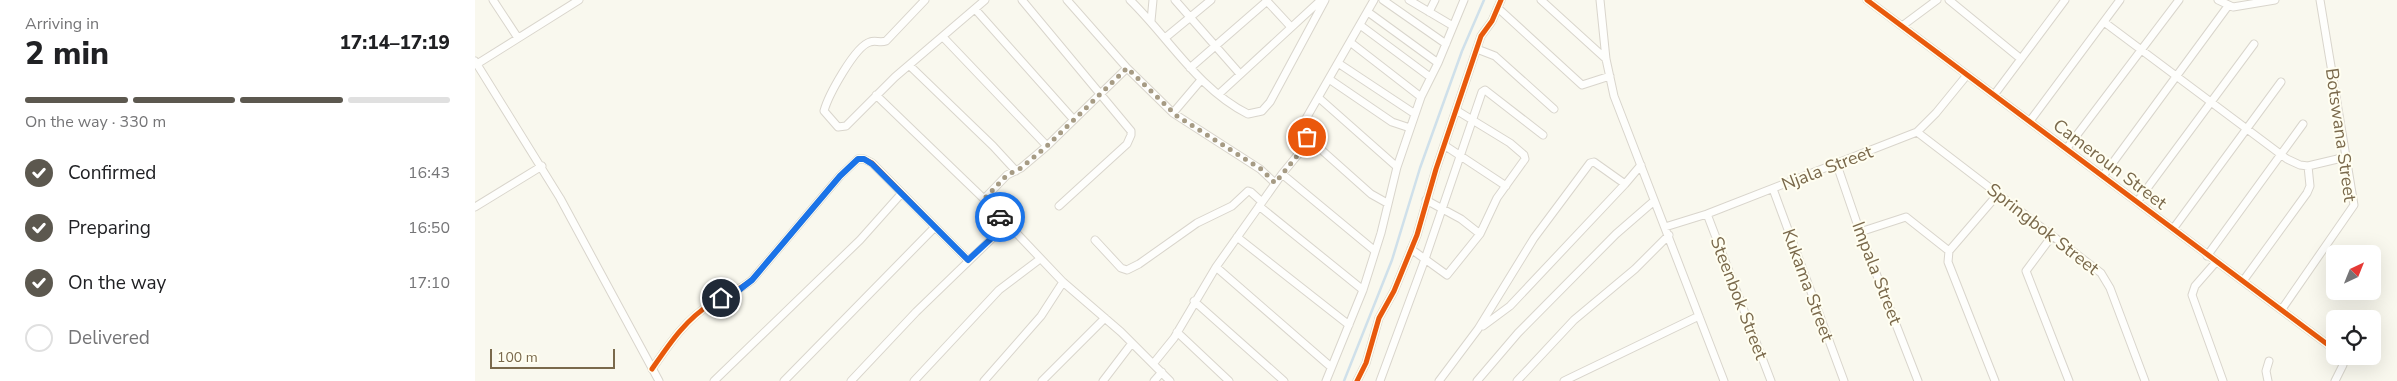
<!DOCTYPE html>
<meta charset="utf-8">
<style>
:root{--surface:#fff;--page:#f2f2f2;--text:#202124;--muted:#757577;--line:#e0e0e0;--accent:#5c584f}
body{margin:0;font-family:"Nunito Sans",sans-serif;background:var(--page);color:var(--text);height:100vh;display:flex;flex-direction:column;font-size:19px;white-space:nowrap}
*{box-sizing:border-box;margin:0}
p{font-size:16px;color:var(--muted)}
.icon{flex:none;width:28px;height:28px;fill:none;stroke:currentColor;stroke-width:2;stroke-linecap:round;stroke-linejoin:round}
.map{position:relative;flex:1;overflow:hidden}
.drawer{display:flex;flex-direction:column;background:var(--surface);width:475px}
.drawer>*{flex:none}
.needle{width:32px;rotate:43deg}
.fabs{position:absolute;left:1851px;top:245px;display:grid;gap:10px}
.fabs a{display:grid;place-items:center;width:55px;height:55px;border-radius:8px;background:var(--surface);box-shadow:0 5px 20px #0002;font-size:25px}
.scale{position:absolute;left:15px;bottom:12px;width:125px;box-sizing:border-box;padding-left:5px;border:2px solid #7a694b;border-top:0;font-size:14px;line-height:18px;white-space:nowrap;color:#7a694b;-webkit-text-stroke:4px #fffef1;paint-order:stroke}
.pin{position:absolute;display:grid;place-items:center;width:42px;height:42px;color:#fff;margin:-21px;border:2px solid #fff;border-radius:50%;box-shadow:0 1px 5px #0007}
.courier{position:absolute;display:grid;place-items:center;width:50px;height:50px;margin:-25px;border:4px solid #1a73e8;border-radius:50%;background:#fff;color:#222;box-shadow:0 1px 6px #0007}
.head em{font-style:normal;font-weight:800}
.head div{display:flex;flex-direction:column-reverse}
.head{display:flex;align-items:center;justify-content:space-between;height:85px;padding:0 25px}
h1{font-size:32px;font-weight:800;line-height:38px}
.bar{display:grid;grid-template-columns:repeat(4,1fr);gap:8px 5px;align-content:center;height:60px;padding:0 25px}
.bar i{height:6px;border-radius:4px;background:var(--line)}
.bar .current{background:var(--accent)}
.bar p{grid-column:span 4}
ol{padding:0 25px;list-style:none}
li{display:flex;align-items:center;gap:15px;height:55px}
li p{margin-inline-start:auto}
li .icon{padding:5px;border-radius:50%;background:var(--accent);color:#fff;stroke-width:4}
li:last-child{color:var(--muted)}
li i{width:28px;height:28px;border:2px solid var(--line);border-radius:50%}
main{display:flex;flex:1;min-height:0}
.map>svg:first-child{display:block}
.lines{fill:none;stroke-linecap:round;stroke-linejoin:round}
.stream{stroke:#cfe0ea;stroke-width:2.5}
.street-casing{stroke:#d9d5cc;stroke-width:9}
.street{stroke:#fefefc;stroke-width:7}
.cycleway-casing{stroke:#fffef1;stroke-width:8}
.cycleway{stroke:#e8590c;stroke-width:5}
.done{stroke:#a69b84;stroke-width:5;stroke-dasharray:0 9}
.route{stroke:#1a73e8;stroke-width:6}
.labels{text-anchor:middle;stroke-width:4;stroke-linejoin:round;paint-order:stroke}
.street-label{font-size:18px;fill:#7a694b;stroke:#fffef1}
</style>
<main>
<section class="drawer">
<div class="head"><div><h1>2 min</h1><p>Arriving in</p></div><em>17:14–17:19</em></div>
<div class="bar"><i class="current"></i><i class="current"></i><i class="current"></i><i></i><p>On the way · 330 m</p></div>
<ol>
<li><svg class="icon" aria-label="check" viewBox="0 0 24 24"><path d="M5 12l5 5 9-10"/></svg>Confirmed<p>16:43</p></li>
<li><svg class="icon" aria-label="check" viewBox="0 0 24 24"><path d="M5 12l5 5 9-10"/></svg>Preparing<p>16:50</p></li>
<li><svg class="icon" aria-label="check" viewBox="0 0 24 24"><path d="M5 12l5 5 9-10"/></svg>On the way<p>17:10</p></li>
<li><i></i>Delivered</li>
</ol>
</section>
<div class="map">
<svg width="1922" height="381" viewBox="0 0 1922 381">
<rect width="100%" height="100%" fill="#f9f8ee"/>
<g class="lines">
<path class="stream" d="M 869,381 L 917,260 L 945,168 L 987,51 L 1009,0"/>
<defs>
<path id="street" d="M 18,0 L 43,38
M 450,0 L 411,41 C 405,43 400,40 395,42 C 380,46 353,96 349,111 L 363,127 L 371,126 L 420,77 L 510,0
M 547,0 L 656,131 L 656,135 L 652,144 L 584,206
M 592,0 L 652,68 L 698,113 L 785,169 L 800,183
M 655,0 C 694,38 723,89 773,114 L 787,111 L 795,102 L 850,0
M 700,0 L 765,74
M 791,0 L 816,27
M 899,0 L 825,129 L 832,137 L 896,194 L 912,203
M 908,0 L 971,44
M 934,0 L 978,26
M 1066,0 L 1131,59
M 1125,0 L 1131,59 L 1139,96 L 1249,381
M 1392,0 L 1860,350
M 1474,0 L 1546,59
M 1743,0 L 1758,7 L 1800,0
M 500,9 L 599,120
M 1024,9 L 1107,85 L 1135,76
M 893,12 L 963,63
M 954,12 L 960,0
M 676,21 L 678,0
M 1629,22 L 1812,159 L 1825,165 L 1833,166
M 885,25 L 955,77
M 1427,26 L 1462,0
M 468,37 L 572,146
M 690,38 L 736,0
M 875,42 L 946,97
M 1002,49 L 1020,56 L 1079,109
M 0,61 L 85,198 L 184,381
M 863,63 L 940,114
M 2,64 L 104,0
M 434,65 L 518,146 L 541,171
M 715,68 L 792,1
M 854,79 L 917,122 L 935,128
M 744,94 L 846,0
M 401,95 L 509,199 L 588,282 L 646,332 L 695,381
M 1519,95 L 1590,0
M 844,98 L 922,167
M 698,113 L 726,80
M 1555,121 L 1645,0
M 1442,132 L 1626,273 L 1635,288 L 1670,381
M 969,145 L 1031,186
M 1592,148 L 1704,0
M 1362,165 L 1385,232 L 1443,381
M 807,174 L 835,140
M 1628,176 L 1753,6
M 1298,189 L 1369,381
M 509,199 L 532,175 L 546,168 L 572,146 L 652,68
M 951,200 L 986,219 L 1005,234 L 1022,198 L 1050,159 L 1049,155 L 1035,143 L 981,110
M 1662,202 L 1779,44
M 784,206 L 888,290
M 0,207 L 67,166
M 1232,214 L 1296,381
M 1190,227 L 1232,214 L 1442,132 L 1461,113 L 1492,75
M 1698,229 L 1806,82
M 1385,232 L 1431,217 L 1474,251
M 1577,236 L 1551,271 L 1594,381
M 762,237 L 874,325
M 620,240 L 646,268 L 652,270 L 664,264 L 722,223 L 757,206 L 773,191 L 776,192 L 787,202
M 936,249 L 972,275 L 1005,234
M 1732,256 L 1828,124
M 1741,262 L 1720,286 L 1717,295 L 1748,381
M 741,267 L 856,367
M 1768,281 L 1832,193 L 1835,186 L 1833,166 L 1871,157
M 719,301 L 809,381
M 1807,309 L 1879,205 L 1845,0
M 1008,326 L 1035,306 L 1150,184
M 702,332 L 754,381
M 678,364 L 699,338 L 741,267 L 807,174 L 900,251
M 177,369 C 195,343 210,320 237,303 C 251,293 261,293 277,280 L 365,176 L 383,159 L 389,159 L 397,163 L 493,260
M 239,381 L 385,240 L 426,194
M 309,381 L 459,228
M 376,381 L 441,312 L 532,224
M 439,381 L 524,290 L 565,259
M 509,381 L 566,316 L 588,282
M 567,381 L 630,318
M 628,381 L 657,343
M 679,381 L 687,372
M 851,381 L 888,290 L 906,233 L 922,167 L 946,97 L 963,63 L 989,0
M 882,381 L 891,363 L 904,318 L 919,291 L 942,235 L 961,169 L 1006,36 L 1017,21 L 1026,0
M 905,381 L 950,259 L 1007,92 L 1010,90 L 1068,135
M 964,381 L 1003,329 L 1059,238 L 1115,163 L 1119,162 L 1150,184 L 1166,165
M 1002,381 L 1043,333 L 1141,234 L 1179,201
M 1042,381 L 1099,320 L 1160,269 L 1194,235
M 1089,381 L 1224,316
M 1520,381 L 1473,262 L 1474,251 L 1523,194
M 1793,381 L 1791,371 L 1794,361
M 1860,381 L 1868,365 L 1866,356"/>
</defs>
<use href="#street" class="street-casing"/>
<use href="#street" class="street"/>
<defs>
<path id="cycleway" d="M 1392,0 L 1860,350
M 177,369 C 195,343 210,320 237,303 C 251,293 261,293 277,280 L 365,176 L 383,159 L 389,159 L 397,163 L 493,260
M 882,381 L 891,363 L 904,318 L 919,291 L 942,235 L 961,169 L 1006,36 L 1017,21 L 1026,0"/>
</defs>
<use href="#cycleway" class="cycleway-casing"/>
<use href="#cycleway" class="cycleway"/>
</g>
<g class="lines">
<path class="done" d="M 525,217 L 509,199 L 532,175 L 546,168 L 572,146 L 652,68 L 702,116 L 786,169 L 800,183 L 835,140 L 832,137"/>
<path class="route" d="M 246,298 L 260,293 L 277,280 L 365,176 L 383,159 L 389,159 L 397,164 L 493,260 L 532,224 L 525,217"/>
</g>
<g class="labels">
<g class="street-label">
<text transform="translate(1866 135) rotate(82)" y="6">Botswana Street</text>
<text transform="translate(1635 164) rotate(37)" y="6">Cameroun Street</text>
<text transform="translate(1352 168) rotate(-21)" y="6">Njala Street</text>
<text transform="translate(1568 229) rotate(38)" y="6">Springbok Street</text>
<text transform="translate(1402 273) rotate(69)" y="6">Impala Street</text>
<text transform="translate(1333 285) rotate(70)" y="6">Kukama Street</text>
<text transform="translate(1264 298) rotate(69)" y="6">Steenbok Street</text>
</g>
</g>
</svg>
<div class="fabs">
<a><svg class="needle" viewBox="-14 -14 28 28"><path d="M0-13l5 13h-10z" fill="#e53935"/><path d="M0 13l5-13h-10z" fill="#757577"/></svg></a>
<a><svg class="icon" aria-label="locate" viewBox="0 0 24 24"><circle cx="12" cy="12" r="6"/><path d="M12 2v4M12 18v4M2 12h4M18 12h4"/></svg></a>
</div>
<div class="scale">100 m</div>
<div class="pin" style="left:832px;top:137px;background:#ea580c"><svg class="icon" aria-label="bag" viewBox="0 0 24 24"><path d="M5 8h14l-1 12H6zM9 8a3 3 0 0 1 6 0"/></svg></div>
<div class="pin" style="left:246px;top:298px;background:#1f2937"><svg class="icon" aria-label="home" viewBox="0 0 24 24"><path d="M3 11l9-7 9 7M6 9v11h12V9"/></svg></div>
<div class="courier" style="left:525px;top:217px"><svg class="icon" aria-label="car" viewBox="0 0 24 24"><path d="M5 17H2v-5l4-1 3-4h7l3 4 3 1v5h-3M9 17h6M6 11h13"/><circle cx="7" cy="17" r="2"/><circle cx="17" cy="17" r="2"/></svg></div>
</div>
</main>
